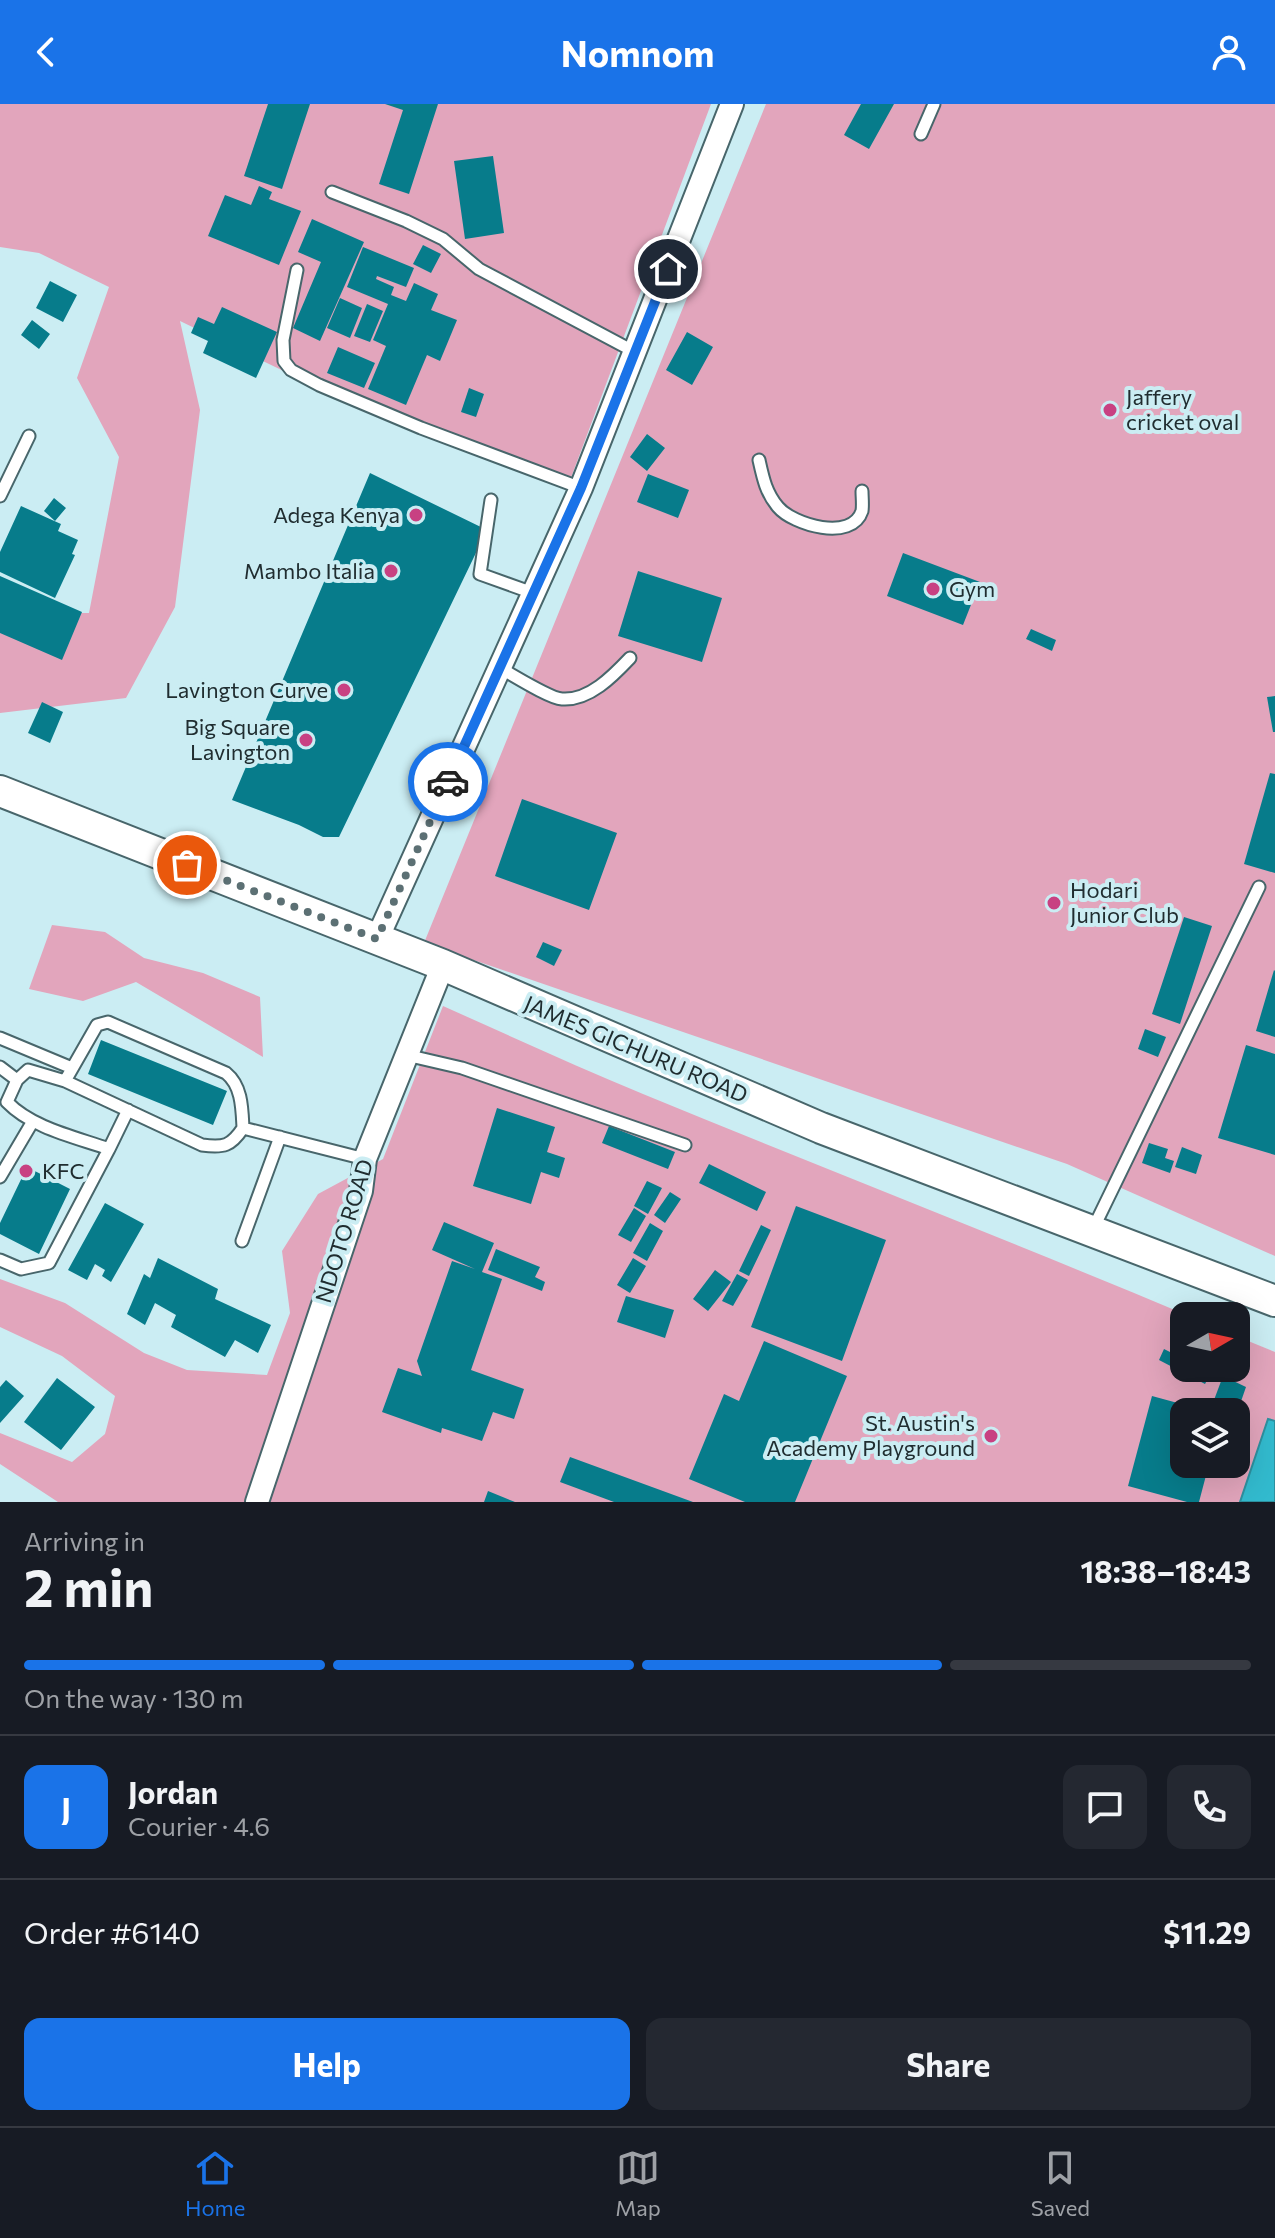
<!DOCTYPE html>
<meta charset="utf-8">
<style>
:root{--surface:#171b24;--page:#242831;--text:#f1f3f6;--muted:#9ea1a6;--line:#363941;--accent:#1a73e8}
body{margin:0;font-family:Commissioner,sans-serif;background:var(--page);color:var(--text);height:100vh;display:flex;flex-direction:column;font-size:30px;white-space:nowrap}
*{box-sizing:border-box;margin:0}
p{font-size:26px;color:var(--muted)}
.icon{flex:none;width:44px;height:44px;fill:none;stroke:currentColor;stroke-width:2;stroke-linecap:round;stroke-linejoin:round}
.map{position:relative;height:1398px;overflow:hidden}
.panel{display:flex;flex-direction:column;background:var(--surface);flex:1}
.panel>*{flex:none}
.needle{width:52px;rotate:81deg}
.controls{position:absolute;left:1170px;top:1198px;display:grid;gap:16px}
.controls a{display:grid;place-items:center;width:80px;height:80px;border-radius:16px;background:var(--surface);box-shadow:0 8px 32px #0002;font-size:40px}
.pin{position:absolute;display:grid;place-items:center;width:68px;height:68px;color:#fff;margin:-34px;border:4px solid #fff;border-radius:50%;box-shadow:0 2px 8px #0007}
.courier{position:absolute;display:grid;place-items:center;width:80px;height:80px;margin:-40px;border:6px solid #1a73e8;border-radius:50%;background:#fff;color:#222;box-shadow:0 2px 10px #0007}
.head em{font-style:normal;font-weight:700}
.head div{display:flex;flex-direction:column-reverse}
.head{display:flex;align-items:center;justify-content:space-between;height:136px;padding:0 24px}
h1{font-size:52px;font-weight:700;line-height:60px}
.bar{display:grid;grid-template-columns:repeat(4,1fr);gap:12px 8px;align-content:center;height:96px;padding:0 24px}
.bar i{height:10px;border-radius:6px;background:var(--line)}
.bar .on{background:var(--accent)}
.bar p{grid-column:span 4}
.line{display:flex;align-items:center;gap:20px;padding:0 24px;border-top:2px solid var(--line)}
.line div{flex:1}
.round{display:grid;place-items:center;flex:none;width:84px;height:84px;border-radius:16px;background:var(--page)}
.button{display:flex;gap:16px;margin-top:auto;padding:16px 24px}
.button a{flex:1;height:92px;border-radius:16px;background:var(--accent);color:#fff;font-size:32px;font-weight:700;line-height:92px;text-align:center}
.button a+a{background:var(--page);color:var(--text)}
header{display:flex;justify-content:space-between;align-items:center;height:104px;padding:0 24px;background:var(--accent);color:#fff;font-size:36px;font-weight:700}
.tabs{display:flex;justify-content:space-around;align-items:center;height:112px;border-top:2px solid var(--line);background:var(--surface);font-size:22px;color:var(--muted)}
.tabs a{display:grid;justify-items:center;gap:4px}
.tabs .on{color:var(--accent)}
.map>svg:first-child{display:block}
.green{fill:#e2a5bc;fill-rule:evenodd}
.water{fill:#32bace;stroke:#2d909f;stroke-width:2}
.building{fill:#077c8b}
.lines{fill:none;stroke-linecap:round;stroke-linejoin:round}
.service-casing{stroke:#48666b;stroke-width:15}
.minor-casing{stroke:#48666b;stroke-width:26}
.secondary-casing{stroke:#48666b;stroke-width:34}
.service{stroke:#fff;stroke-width:11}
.minor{stroke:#fff;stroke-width:22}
.secondary{stroke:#fff;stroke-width:30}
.done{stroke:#5c7074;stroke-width:8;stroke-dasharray:0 14.4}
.route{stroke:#1a73e8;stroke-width:10}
.poi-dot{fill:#c84182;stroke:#cbedf3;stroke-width:3}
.labels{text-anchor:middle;stroke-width:8;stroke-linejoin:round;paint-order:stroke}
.poi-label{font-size:22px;fill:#202d30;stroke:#cbedf3;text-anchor:end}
.street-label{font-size:22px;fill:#202d30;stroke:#cbedf3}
</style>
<header><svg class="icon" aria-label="back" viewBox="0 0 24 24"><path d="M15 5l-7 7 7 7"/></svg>Nomnom<svg class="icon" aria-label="person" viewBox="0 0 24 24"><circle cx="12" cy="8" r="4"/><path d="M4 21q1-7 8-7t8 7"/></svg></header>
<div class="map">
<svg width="1275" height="1398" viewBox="0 0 1275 1398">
<rect width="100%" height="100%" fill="#cbedf3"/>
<path class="green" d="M 0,0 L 711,0 L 569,379 L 379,313 L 180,217 L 200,306 L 175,503 L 126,594 L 0,609 L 0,509 L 89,509 L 119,353 L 77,274 L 109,183 L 39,149 L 0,143 Z
M 766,0 L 1275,0 L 1275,1152 L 1067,1060 L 424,839 Z
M 52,821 L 105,828 L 144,854 L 203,869 L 260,893 L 263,953 L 136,878 L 83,897 L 29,885 Z
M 443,902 C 510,932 576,962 643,990 C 825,1065 1008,1136 1189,1212 L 1184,1212 L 1184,1264 L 1236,1264 L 1236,1232 L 1275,1248 L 1275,1398 L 58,1398 L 0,1360 L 0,1329 L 72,1358 L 105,1330 L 115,1292 L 62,1252 L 0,1223 L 0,1175 L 65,1199 L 144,1249 L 187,1266 L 267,1271 L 290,1209 L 282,1147 L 318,1090 L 383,1055 ZM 1184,1308 L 1236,1308 L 1236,1360 L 1184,1360 Z"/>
<path class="water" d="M 1268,1315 L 1275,1317 L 1275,1398 L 1240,1398 Z"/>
<path class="building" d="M 268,0 L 310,0 L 282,85 L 244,72 Z
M 438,0 L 409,90 L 379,80 L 403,6 L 385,0 Z
M 861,0 L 894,0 L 869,45 L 844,31 Z
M 493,52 L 504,129 L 465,135 L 454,57 Z
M 259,82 L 272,88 L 269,95 L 301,107 L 279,161 L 208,132 L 225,91 L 251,101 Z
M 312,115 L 364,138 L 320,237 L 293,224 L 321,158 L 298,148 Z
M 423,141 L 441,150 L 431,169 L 413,160 Z
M 363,143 L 414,164 L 406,183 L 377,172 L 376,175 L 394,183 L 391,191 L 406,197 L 414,179 L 438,190 L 431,206 L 457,216 L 440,257 L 427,251 L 406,301 L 368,285 L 386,242 L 373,236 L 388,200 L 347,183 Z
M 50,177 L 77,191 L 63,218 L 36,204 Z
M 340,194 L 362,204 L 350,234 L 327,224 Z
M 367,200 L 383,207 L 370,238 L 354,232 Z
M 222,203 L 277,228 L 256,274 L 203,249 L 208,237 L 191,229 L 198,213 L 214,220 Z
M 32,216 L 50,230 L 39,245 L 21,231 Z
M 687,228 L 713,243 L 692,281 L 666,266 Z
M 338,243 L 375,259 L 364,284 L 327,269 Z
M 469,284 L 484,290 L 476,313 L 461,308 Z
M 647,330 L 665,344 L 647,367 L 630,353 Z
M 370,369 L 487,426 L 339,733 L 323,733 L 299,721 L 232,696 Z
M 648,370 L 689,386 L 678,414 L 637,398 Z
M 54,394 L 66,404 L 55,417 L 44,407 Z
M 21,402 L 61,420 L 58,427 L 78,436 L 72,450 L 75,451 L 55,494 L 0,468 L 0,448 Z
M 903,449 L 980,478 L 963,521 L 887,492 Z
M 638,467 L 722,494 L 702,558 L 618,532 Z
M 0,472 L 82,508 L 62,556 L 0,529 Z
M 1031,525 L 1056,536 L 1052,547 L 1026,535 Z
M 1275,592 L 1275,628 L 1273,628 L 1267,593 Z
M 42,598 L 63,608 L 50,639 L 28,629 Z
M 1270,669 L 1275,670 L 1275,769 L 1244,760 Z
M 522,695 L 617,729 L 589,806 L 495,772 Z
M 1184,813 L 1212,822 L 1180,920 L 1152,910 Z
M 543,838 L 562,846 L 554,862 L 536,853 Z
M 1274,866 L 1275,867 L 1275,933 L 1256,927 Z
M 1145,925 L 1166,933 L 1158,953 L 1138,945 Z
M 101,936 L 227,987 L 213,1021 L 88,970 Z
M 1246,941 L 1275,950 L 1275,1051 L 1218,1034 Z
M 497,1004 L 555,1023 L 547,1048 L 565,1054 L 559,1074 L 541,1068 L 531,1100 L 473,1082 Z
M 609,1022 L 675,1048 L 668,1065 L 602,1039 Z
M 1149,1039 L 1168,1045 L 1165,1054 L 1174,1057 L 1170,1069 L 1142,1059 Z
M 1182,1043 L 1202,1051 L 1196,1070 L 1175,1063 Z
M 709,1060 L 766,1088 L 757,1107 L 699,1079 Z
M 27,1063 L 70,1085 L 39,1150 L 0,1130 L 0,1119 Z
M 647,1077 L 662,1084 L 648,1110 L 634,1102 Z
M 670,1088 L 681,1095 L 665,1119 L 654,1111 Z
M 105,1099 L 144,1120 L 111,1178 L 102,1172 L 105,1166 L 95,1160 L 87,1176 L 68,1166 Z
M 796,1102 L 886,1136 L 842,1257 L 751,1223 Z
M 634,1104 L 646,1112 L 631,1138 L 618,1131 Z
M 444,1118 L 494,1139 L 482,1168 L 502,1175 L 471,1266 L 524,1285 L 514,1315 L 493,1308 L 482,1337 L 442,1324 L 441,1329 L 382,1308 L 398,1264 L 422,1272 L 417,1257 L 452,1157 L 475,1165 L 432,1146 Z
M 650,1119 L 663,1127 L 647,1157 L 633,1149 Z
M 761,1121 L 771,1126 L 749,1172 L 739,1167 Z
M 496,1145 L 540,1163 L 535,1173 L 545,1178 L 542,1187 L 488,1166 Z
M 158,1154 L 218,1185 L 215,1195 L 271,1221 L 258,1249 L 235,1236 L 225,1253 L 171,1223 L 176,1211 L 155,1199 L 145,1221 L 127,1210 L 144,1170 L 150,1174 Z
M 633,1154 L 646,1162 L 630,1189 L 617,1181 Z
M 715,1166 L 731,1178 L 708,1207 L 693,1195 Z
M 737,1170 L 748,1176 L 733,1202 L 722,1197 Z
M 626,1192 L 674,1206 L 665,1234 L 617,1218 Z
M 764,1237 L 847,1272 L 795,1398 L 745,1398 L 689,1375 L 724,1290 L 739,1297 Z
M 1164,1245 L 1184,1255 L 1184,1264 L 1201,1264 L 1211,1269 L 1205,1280 L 1159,1256 Z
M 1223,1272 L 1246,1283 L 1238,1306 L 1214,1296 Z
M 57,1274 L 95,1303 L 61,1346 L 24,1318 Z
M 6,1276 L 24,1292 L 0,1319 L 0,1283 Z
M 1152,1292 L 1207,1307 L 1184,1308 L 1184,1360 L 1209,1360 L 1199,1398 L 1187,1398 L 1128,1382 Z
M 570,1353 L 693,1398 L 614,1398 L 560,1378 Z
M 488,1387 L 515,1398 L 484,1398 Z"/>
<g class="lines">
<defs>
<path id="service" d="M 921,30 L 934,0
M 332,88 L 406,117 L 443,135 L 479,165 L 635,248
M 297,166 L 283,236 L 284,257 L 291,266 L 319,281 L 421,324 L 581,384
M 759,356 C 763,374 766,389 778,403 C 793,421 852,438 862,407 C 863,401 862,393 862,387
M 0,392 L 29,332
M 491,396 L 480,470 L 533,489
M 500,564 C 513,571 549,594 562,595 C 589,597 613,572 630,554
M 108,918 L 226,969 C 242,982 242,1004 243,1024 C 231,1042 224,1044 202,1041 L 65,977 L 97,921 Z
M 0,934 L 72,964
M 406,951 L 462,964 L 685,1041
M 0,963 L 17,976
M 65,977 L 28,966 L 17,976 L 7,998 C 32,1024 75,1033 109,1045 L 128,1006
M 243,1024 L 365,1055
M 0,1073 L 33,1017
M 1092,1127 L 1259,783
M 242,1137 L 280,1033
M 0,1156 L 21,1165 L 49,1159 L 109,1045"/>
<path id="minor" d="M 377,835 L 581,384 L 732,0
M 257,1398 L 361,1087 L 365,1055 L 443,861"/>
<path id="secondary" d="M 0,687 L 443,861 L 821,1024 L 1275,1197"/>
</defs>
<use href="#service" class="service-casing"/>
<use href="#minor" class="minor-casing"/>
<use href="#secondary" class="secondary-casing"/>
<use href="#service" class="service"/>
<use href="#minor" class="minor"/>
<use href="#secondary" class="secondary"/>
</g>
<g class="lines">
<path class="done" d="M 187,761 L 377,835 L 448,678"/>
<path class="route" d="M 448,678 L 581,384 L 668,165"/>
</g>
<g class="poi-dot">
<circle cx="1110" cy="306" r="8"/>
<circle cx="416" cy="411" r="8"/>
<circle cx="391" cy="467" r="8"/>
<circle cx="933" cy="485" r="8"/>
<circle cx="344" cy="586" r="8"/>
<circle cx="306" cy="636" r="8"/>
<circle cx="1054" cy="799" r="8"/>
<circle cx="26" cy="1067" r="8"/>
<circle cx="991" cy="1332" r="8"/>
</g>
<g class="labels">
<g class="poi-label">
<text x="1126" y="301" text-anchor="start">Jaffery<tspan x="1126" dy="25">cricket oval</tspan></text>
<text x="400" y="419">Adega Kenya</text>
<text x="375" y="475">Mambo Italia</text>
<text x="949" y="493" text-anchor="start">Gym</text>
<text x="328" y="594">Lavington Curve</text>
<text x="290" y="631">Big Square<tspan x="290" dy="25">Lavington</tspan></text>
<text x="1070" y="794" text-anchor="start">Hodari<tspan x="1070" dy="25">Junior Club</tspan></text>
<text x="42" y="1075" text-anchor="start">KFC</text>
<text x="975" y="1327">St. Austin's<tspan x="975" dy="25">Academy Playground</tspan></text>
</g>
<g class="street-label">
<text transform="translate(636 945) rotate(23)" y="8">JAMES GICHURU ROAD</text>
<text transform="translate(344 1127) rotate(-73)" y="8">NDOTO ROAD</text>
</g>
</g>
</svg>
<div class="controls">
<a><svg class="needle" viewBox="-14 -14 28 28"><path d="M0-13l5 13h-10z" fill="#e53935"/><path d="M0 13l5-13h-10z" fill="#9ea1a6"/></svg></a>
<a><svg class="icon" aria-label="layers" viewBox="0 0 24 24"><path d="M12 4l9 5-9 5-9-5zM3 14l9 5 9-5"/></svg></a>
</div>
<div class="pin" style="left:187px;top:761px;background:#ea580c"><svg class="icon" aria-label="bag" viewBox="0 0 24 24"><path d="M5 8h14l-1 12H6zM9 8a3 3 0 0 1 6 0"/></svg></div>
<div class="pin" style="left:668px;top:165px;background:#1f2937"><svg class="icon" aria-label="home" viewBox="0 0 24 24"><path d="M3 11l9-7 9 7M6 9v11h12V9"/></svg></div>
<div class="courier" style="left:448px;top:678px"><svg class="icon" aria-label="car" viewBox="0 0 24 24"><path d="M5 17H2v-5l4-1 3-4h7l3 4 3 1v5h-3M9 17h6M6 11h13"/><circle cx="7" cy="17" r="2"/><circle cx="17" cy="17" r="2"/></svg></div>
</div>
<section class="panel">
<div class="head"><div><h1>2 min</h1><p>Arriving in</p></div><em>18:38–18:43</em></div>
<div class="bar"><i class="on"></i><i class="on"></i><i class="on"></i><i></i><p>On the way · 130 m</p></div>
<div class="line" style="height:144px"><b class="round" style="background:var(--accent);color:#fff">J</b><div><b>Jordan</b><p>Courier · 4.6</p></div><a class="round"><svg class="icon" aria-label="chat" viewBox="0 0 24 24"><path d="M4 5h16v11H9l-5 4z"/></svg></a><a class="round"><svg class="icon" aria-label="phone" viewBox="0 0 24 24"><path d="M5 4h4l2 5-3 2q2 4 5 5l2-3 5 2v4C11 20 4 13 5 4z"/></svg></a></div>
<div class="line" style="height:104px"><div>Order #6140</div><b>$11.29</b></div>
<div class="button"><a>Help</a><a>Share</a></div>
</section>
<nav class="tabs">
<a class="on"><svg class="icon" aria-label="home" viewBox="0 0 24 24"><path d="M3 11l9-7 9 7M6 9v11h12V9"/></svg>Home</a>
<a><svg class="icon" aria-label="map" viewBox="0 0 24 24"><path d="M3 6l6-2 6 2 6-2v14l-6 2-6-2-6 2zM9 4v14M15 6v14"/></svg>Map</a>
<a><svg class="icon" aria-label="saved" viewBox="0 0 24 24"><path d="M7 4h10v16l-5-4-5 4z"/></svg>Saved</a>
</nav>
